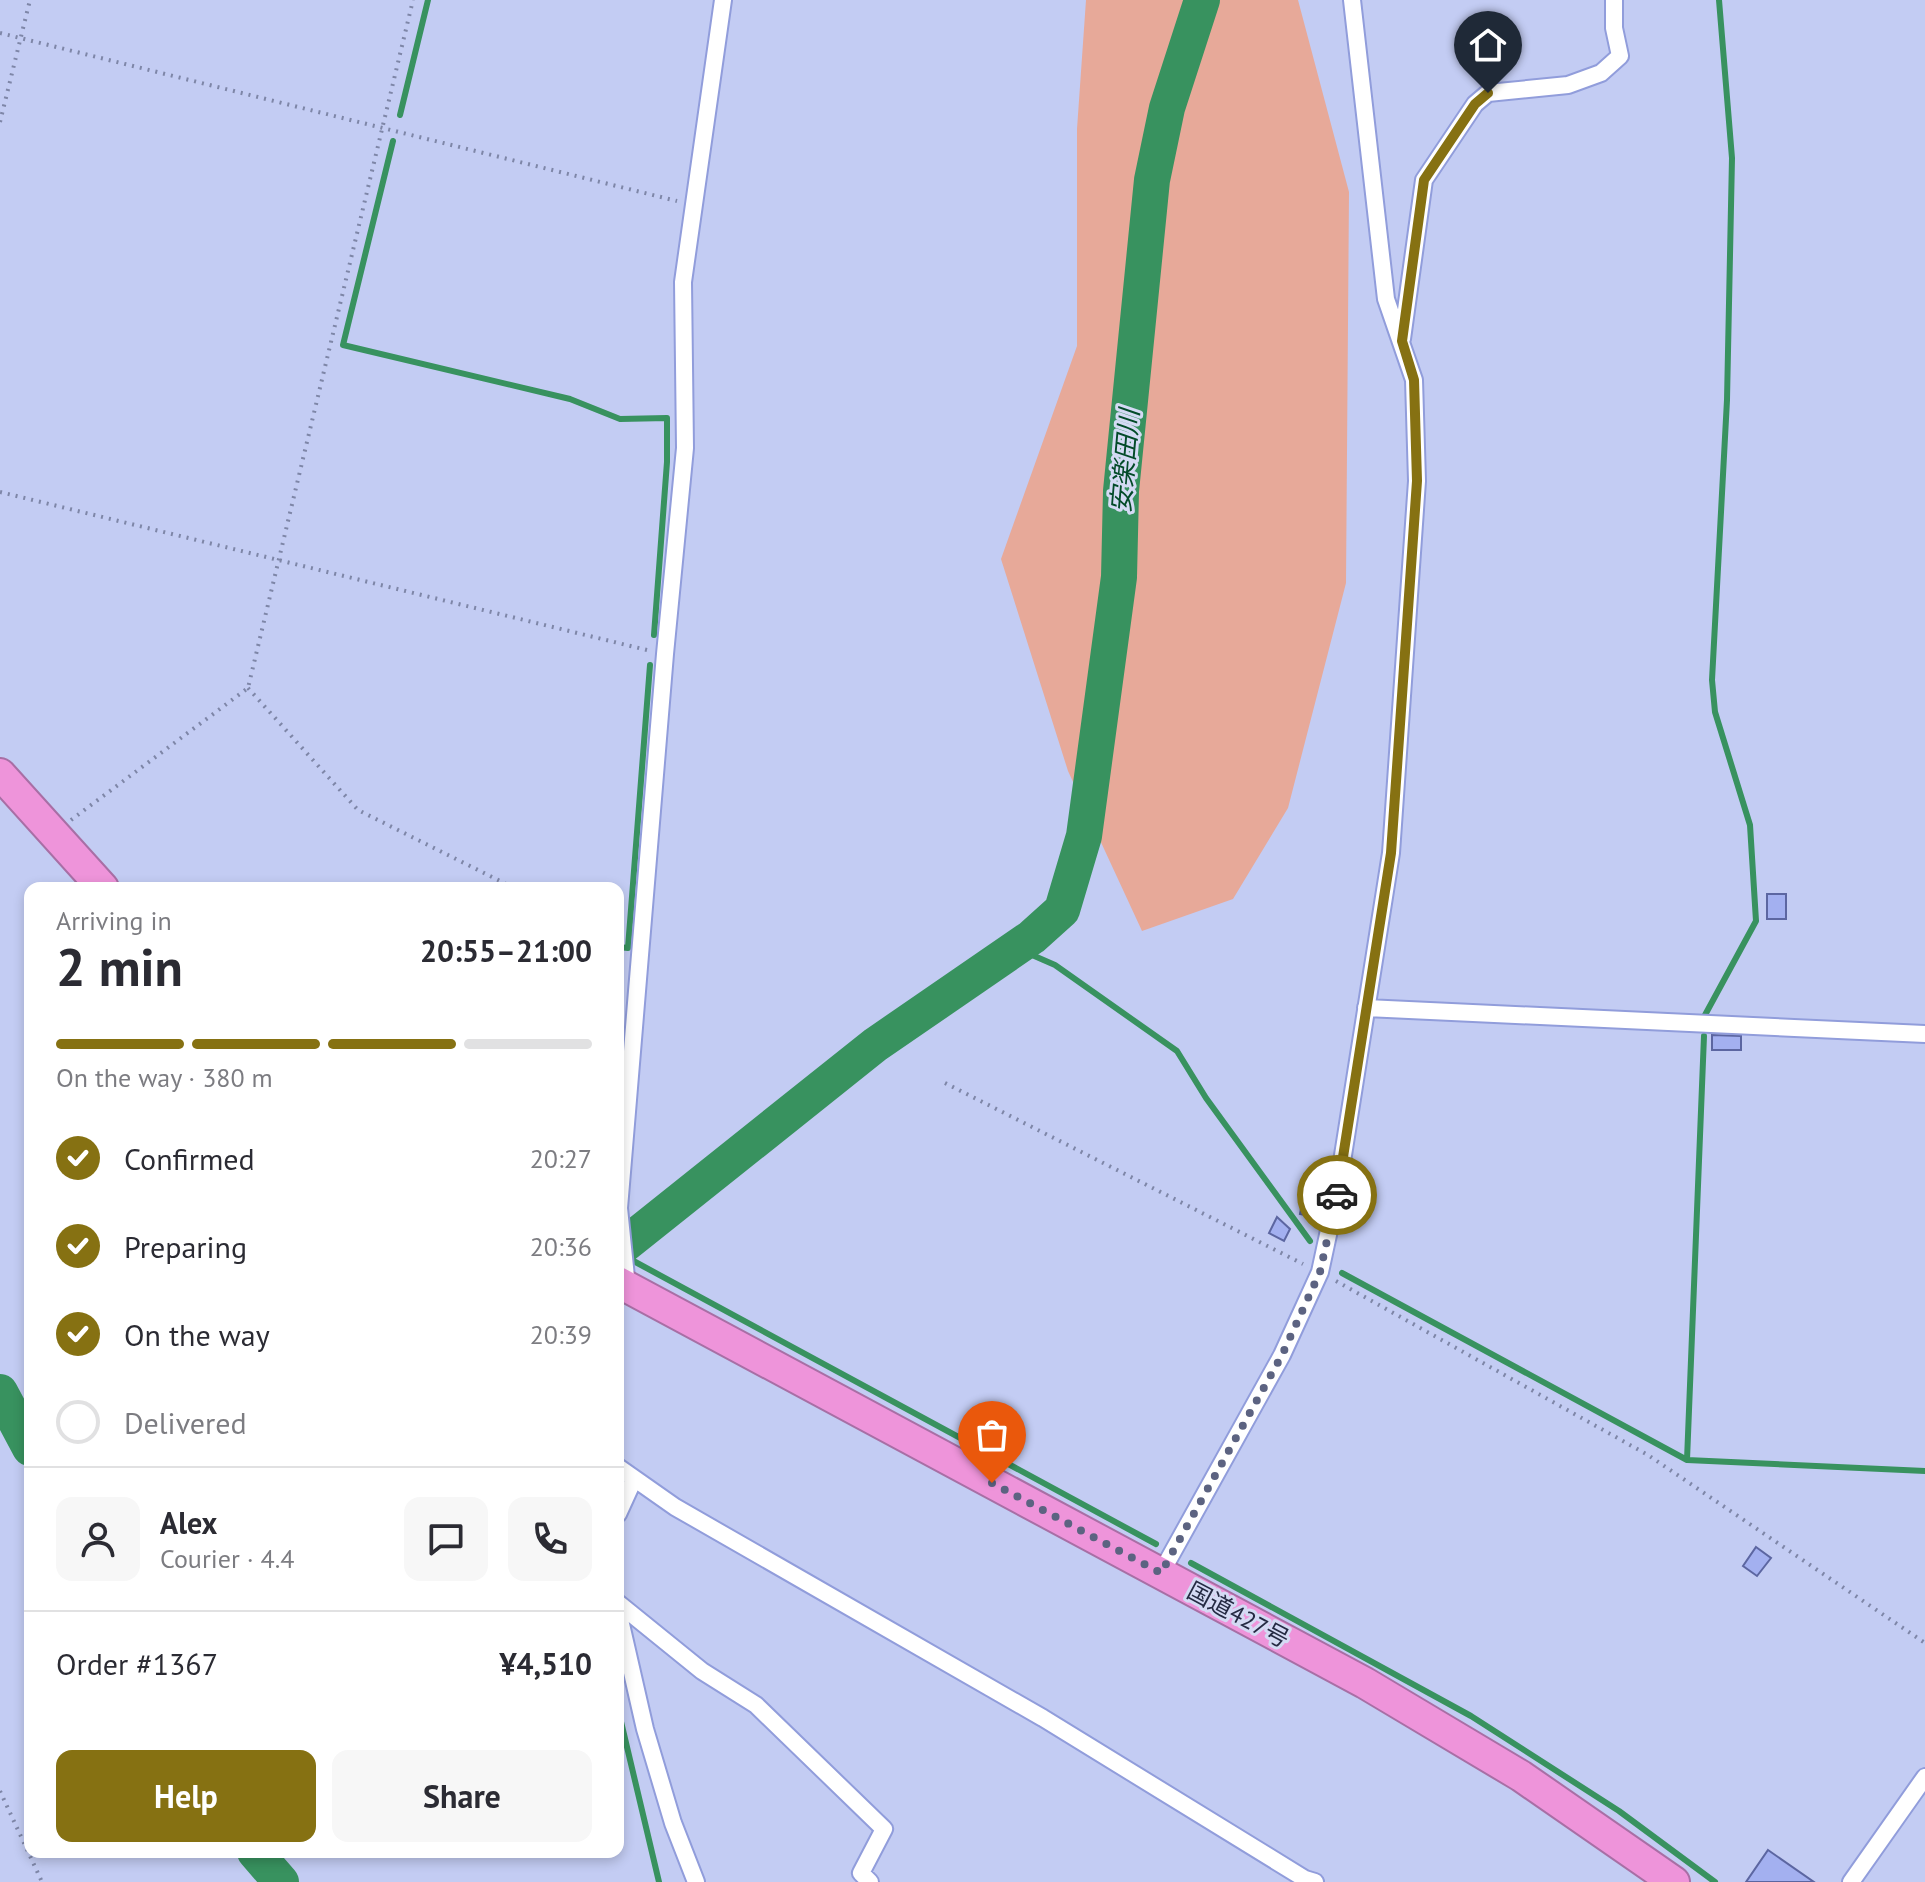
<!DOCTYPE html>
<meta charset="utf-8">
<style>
:root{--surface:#fff;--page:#f7f7f7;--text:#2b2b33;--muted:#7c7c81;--line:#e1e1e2;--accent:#867112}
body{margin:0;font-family:"PT Sans","Noto Sans JP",sans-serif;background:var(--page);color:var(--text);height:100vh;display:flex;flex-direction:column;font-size:30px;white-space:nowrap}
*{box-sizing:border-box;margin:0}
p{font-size:26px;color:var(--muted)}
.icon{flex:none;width:44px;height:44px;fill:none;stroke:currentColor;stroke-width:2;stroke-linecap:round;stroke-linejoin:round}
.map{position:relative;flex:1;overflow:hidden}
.panel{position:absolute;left:24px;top:882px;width:600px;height:976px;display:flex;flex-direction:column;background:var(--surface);border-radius:16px;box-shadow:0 4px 12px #0003}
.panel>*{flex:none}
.pin{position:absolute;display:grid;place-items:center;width:68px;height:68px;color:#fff;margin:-82px -34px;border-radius:50% 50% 50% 0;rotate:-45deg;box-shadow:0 0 8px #0007}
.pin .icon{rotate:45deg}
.courier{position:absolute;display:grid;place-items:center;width:80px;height:80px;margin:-40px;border:6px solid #867112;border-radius:50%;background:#fff;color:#222;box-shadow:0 2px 10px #0007}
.summary em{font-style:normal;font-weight:600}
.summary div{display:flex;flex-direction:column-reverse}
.summary{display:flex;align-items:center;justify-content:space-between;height:136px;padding:0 32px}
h1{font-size:52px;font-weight:600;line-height:60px}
.bar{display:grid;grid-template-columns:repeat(4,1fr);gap:12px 8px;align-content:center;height:96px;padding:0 32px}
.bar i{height:10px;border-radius:6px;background:var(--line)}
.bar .active{background:var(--accent)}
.bar p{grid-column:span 4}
.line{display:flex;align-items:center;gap:20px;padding:0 32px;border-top:2px solid var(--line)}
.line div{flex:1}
.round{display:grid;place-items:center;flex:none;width:84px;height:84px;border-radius:16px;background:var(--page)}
ol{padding:0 32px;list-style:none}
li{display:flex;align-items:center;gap:24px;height:88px}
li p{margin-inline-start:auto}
li .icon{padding:8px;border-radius:50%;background:var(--accent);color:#fff;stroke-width:4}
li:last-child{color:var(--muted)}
li i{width:44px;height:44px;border:4px solid var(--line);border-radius:50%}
.action{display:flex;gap:16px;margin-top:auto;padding:16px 32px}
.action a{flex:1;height:92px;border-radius:16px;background:var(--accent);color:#fff;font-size:32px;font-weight:600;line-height:92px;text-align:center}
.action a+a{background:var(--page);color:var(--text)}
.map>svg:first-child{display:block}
.green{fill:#e7a999}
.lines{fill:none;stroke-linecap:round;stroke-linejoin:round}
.stream{stroke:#38925f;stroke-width:6}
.river{stroke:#38925f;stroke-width:36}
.building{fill:#a3b0f0;stroke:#5c66a1;stroke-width:2}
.street-casing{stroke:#919ddb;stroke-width:20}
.highway-casing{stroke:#a86fa5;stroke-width:34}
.path{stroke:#7e86a7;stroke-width:4;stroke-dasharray:2 6;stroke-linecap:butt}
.street{stroke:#fff;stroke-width:16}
.highway{stroke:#ee94da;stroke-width:30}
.done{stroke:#5c6381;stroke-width:8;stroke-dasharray:0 14.4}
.route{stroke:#867112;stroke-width:10}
.labels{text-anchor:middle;stroke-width:6;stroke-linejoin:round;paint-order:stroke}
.street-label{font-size:24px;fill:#252a43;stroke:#d4daf4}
.water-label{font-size:26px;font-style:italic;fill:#034b29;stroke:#d4daf4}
</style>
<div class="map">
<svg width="1925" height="1882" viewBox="0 0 1925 1882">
<rect width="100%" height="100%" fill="#c3ccf3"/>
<path class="green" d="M 1086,0 L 1298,0 L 1349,192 L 1346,583 L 1288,808 L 1233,899 L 1142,931 L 1068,771 L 1001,559 L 1077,346 L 1077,129 Z"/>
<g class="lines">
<path class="stream" d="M 400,115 L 428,0
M 393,141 L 343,345 L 570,399 L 620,419 L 667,418 L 667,462 L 654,635
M 618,947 L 628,948 L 650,665
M 1016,948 L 1055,965 L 1177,1051 L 1206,1098 L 1310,1241
M 1705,1015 L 1756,921 L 1750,825 L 1715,712 L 1712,680 L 1727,400 L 1732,158 L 1719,0
M 628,1258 L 1156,1544
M 1342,1273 L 1687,1460 L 1925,1471
M 1687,1460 L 1704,1036
M 1191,1563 L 1471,1716 L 1619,1811 L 1715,1882
M 618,1709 L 659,1882"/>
<path class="river" d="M 618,1250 L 875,1045 L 1032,937 L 1062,910 L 1084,836 L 1119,577 L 1121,491 L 1152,180 L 1167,108 L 1202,0
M 0,1392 L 30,1448
M 255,1852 L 281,1882"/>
</g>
<path class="building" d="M 1767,894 L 1786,894 L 1786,919 L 1767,919 Z
M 1712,1035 L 1741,1036 L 1741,1050 L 1712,1050 Z
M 1305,1188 L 1325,1192 L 1319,1218 L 1300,1214 Z
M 1277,1217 L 1290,1229 L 1284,1241 L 1269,1233 Z
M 1756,1547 L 1771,1558 L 1757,1576 L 1743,1566 Z
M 1768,1850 L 1814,1882 L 1746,1882 Z"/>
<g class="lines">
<defs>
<path id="street" d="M 1402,339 L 1424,180 L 1475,104 L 1488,93 L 1568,85 L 1601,73 L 1620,56 L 1614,28 L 1614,0
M 1366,1008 L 1925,1034
M 627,1287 L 619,1208 L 665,654 L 685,448 L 683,282 L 723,0
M 618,1467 L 675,1507 L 1043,1718 L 1305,1879 L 1315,1882
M 618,1514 L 634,1479
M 1161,1573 L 1282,1355 L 1320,1272 L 1337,1193 L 1391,853 L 1417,481 L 1414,380 L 1386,299 L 1352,0
M 618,1603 L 702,1671 L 756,1705 L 884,1829 L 861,1873 L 870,1882
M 618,1611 L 645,1729 L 673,1823 L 696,1882
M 1851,1882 L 1925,1777"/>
<path id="highway" d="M 0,774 L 103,888
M 618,1282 L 1365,1683 L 1521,1776 L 1674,1882"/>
</defs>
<use href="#street" class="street-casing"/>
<use href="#highway" class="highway-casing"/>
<path class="path" d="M 0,33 L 677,201
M 0,122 L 30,0
M 0,492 L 651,651
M 248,688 L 358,810 L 514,888
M 71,820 L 248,688 L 413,0
M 945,1083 L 1303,1264
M 1336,1281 L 1648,1455 L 1925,1643
M 0,1791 L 42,1882"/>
<use href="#street" class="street"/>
<use href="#highway" class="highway"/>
</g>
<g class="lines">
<path class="done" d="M 992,1483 L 1161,1573 L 1282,1355 L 1320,1272 L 1337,1195"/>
<path class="route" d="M 1337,1195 L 1391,853 L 1417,481 L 1414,380 L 1402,341 L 1424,180 L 1475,104 L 1488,93"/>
</g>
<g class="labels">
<g class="street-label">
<text transform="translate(1238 1615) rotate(28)" y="8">国道427号</text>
</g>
<g class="water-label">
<text transform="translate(1125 461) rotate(-85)" y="9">安楽田川</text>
</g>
</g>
</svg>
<div class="pin" style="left:992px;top:1483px;background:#ea580c"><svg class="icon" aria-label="bag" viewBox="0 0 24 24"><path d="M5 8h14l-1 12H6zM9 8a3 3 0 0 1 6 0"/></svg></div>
<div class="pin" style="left:1488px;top:93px;background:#1f2937"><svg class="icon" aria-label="home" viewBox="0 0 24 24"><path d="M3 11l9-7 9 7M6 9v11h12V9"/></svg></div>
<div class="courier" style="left:1337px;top:1195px"><svg class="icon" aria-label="car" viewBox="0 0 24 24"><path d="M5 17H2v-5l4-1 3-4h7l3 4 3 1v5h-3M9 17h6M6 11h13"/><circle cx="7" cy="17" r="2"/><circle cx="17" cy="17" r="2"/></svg></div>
<section class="panel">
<div class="summary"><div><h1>2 min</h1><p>Arriving in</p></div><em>20:55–21:00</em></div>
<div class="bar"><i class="active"></i><i class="active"></i><i class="active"></i><i></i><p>On the way · 380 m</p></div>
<ol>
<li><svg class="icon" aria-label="check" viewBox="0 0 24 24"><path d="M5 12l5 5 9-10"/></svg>Confirmed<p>20:27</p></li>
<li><svg class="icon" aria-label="check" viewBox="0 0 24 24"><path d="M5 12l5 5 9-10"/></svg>Preparing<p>20:36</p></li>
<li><svg class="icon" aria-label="check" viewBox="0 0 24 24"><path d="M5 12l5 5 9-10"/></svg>On the way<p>20:39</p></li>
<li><i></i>Delivered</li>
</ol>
<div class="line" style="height:144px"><a class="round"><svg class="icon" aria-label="person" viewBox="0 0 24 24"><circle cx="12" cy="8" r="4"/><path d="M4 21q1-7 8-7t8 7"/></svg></a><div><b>Alex</b><p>Courier · 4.4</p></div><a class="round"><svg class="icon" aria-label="chat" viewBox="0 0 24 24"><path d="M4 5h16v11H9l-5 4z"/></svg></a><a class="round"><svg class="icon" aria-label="phone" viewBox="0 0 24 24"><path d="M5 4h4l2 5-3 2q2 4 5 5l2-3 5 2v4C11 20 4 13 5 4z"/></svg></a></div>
<div class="line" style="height:104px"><div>Order #1367</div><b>¥4,510</b></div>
<div class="action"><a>Help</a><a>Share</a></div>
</section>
</div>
